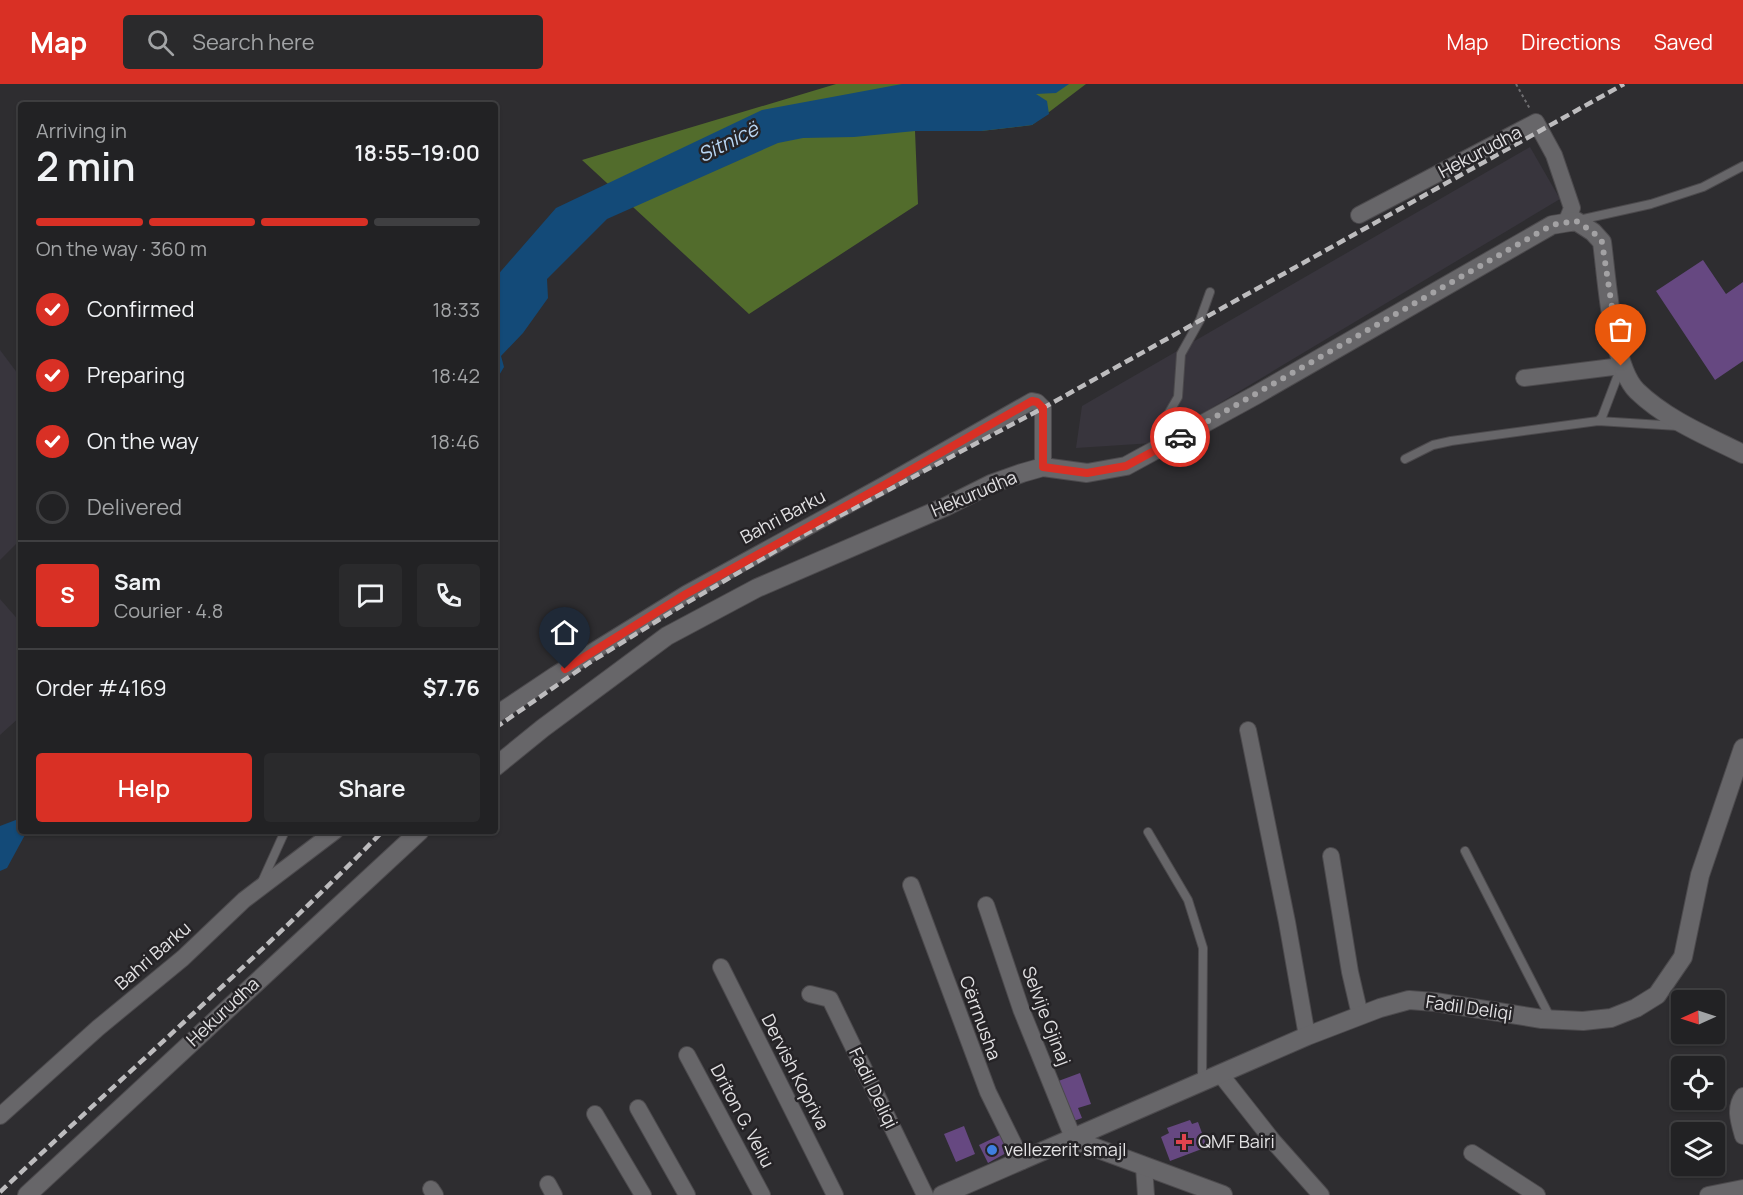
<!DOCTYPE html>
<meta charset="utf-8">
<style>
:root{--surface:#222224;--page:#2a2a2c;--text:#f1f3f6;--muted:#a2a4a6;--line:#3f3f41;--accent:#d93025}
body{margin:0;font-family:Manrope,sans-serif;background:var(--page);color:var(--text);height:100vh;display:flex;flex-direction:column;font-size:22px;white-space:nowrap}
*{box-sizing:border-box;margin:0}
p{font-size:20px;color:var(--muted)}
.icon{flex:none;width:33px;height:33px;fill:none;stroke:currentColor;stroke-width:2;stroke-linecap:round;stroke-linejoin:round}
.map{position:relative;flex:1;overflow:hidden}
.side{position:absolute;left:18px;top:18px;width:480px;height:732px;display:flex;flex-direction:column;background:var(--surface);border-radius:6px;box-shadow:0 2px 4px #0004,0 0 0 2px var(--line)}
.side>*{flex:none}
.needle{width:39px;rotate:267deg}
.buttons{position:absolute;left:1671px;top:906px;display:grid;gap:12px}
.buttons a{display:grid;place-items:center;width:54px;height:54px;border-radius:6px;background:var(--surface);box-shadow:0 2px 4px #0004,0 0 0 2px var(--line);font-size:30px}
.pin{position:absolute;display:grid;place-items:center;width:51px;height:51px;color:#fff;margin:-62px -26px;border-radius:50% 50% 50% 0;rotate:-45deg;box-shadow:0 0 6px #0007}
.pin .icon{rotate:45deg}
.courier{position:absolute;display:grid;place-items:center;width:60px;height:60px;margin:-30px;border:4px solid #d93025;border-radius:50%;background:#fff;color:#222;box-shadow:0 2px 8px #0007}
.headline em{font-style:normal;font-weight:600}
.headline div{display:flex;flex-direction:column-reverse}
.headline{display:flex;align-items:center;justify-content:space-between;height:102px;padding:0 18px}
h1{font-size:39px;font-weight:600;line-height:45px}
.bar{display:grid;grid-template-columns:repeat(4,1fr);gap:9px 6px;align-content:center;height:72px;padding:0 18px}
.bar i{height:8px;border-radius:4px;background:var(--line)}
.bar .current{background:var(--accent)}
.bar p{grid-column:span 4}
.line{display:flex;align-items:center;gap:15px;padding:0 18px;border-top:2px solid var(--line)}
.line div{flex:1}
.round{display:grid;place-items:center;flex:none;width:63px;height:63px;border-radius:6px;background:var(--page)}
ol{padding:0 18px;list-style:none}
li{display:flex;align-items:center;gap:18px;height:66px}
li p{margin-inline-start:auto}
li .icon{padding:6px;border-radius:50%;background:var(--accent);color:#fff;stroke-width:4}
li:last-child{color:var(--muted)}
li i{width:33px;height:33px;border:3px solid var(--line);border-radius:50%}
.button{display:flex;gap:12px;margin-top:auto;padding:12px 18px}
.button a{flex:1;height:69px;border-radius:6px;background:var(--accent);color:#fff;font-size:24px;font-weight:600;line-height:69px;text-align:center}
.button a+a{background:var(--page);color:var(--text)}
header{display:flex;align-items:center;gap:36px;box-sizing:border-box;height:84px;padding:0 30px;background:var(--accent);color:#fff}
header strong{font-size:28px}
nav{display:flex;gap:33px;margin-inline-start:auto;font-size:21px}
.search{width:420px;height:54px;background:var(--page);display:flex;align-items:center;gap:15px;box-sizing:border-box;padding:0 21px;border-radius:6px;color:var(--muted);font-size:22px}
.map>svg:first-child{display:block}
.built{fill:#38353d}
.forest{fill:#526c2c}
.water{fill:#134a78}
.building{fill:#664881}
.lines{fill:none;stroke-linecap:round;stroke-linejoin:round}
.lane-casing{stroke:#4c4a4d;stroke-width:10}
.street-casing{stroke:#4c4a4d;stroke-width:18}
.secondary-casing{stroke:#4c4a4d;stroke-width:20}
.path{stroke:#6f6e71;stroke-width:2;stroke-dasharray:3 3;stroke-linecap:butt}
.lane{stroke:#676669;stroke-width:8}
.street{stroke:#676669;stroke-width:16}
.secondary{stroke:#676669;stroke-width:18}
.rail{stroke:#bdbcbe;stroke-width:4.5;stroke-dasharray:9 4.5;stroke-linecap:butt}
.done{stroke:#a3a2a4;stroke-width:6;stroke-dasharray:0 10.8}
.route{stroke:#d93025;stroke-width:8}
.health-dot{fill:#e0444e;stroke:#252326;stroke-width:2}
.shop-dot{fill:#3f7fe0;stroke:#252326;stroke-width:2}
.labels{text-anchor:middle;stroke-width:5;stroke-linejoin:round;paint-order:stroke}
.street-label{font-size:18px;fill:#e2e1e3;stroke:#252326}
.poi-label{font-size:18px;fill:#e2e1e3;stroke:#252326;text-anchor:start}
.water-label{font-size:20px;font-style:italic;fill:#b8d5f2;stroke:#252326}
</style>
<header>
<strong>Map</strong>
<div class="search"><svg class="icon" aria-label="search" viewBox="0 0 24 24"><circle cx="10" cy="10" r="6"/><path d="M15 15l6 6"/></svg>Search here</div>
<nav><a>Map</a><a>Directions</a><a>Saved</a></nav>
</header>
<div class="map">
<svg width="1743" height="1111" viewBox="0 0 1743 1111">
<rect width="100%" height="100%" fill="#2e2d30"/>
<path class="built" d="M 1530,63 L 1560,115 L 1153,359 L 1076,364 L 1082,322 Z
M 0,266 L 21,294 L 21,455 L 0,476 Z
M 0,515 L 21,539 L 21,632 L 0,651 Z"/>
<path class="forest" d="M 836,0 L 1086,0 L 1032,41 L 981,47 L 915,47 L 918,120 L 749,230 L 582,76 Z"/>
<path class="water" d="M 902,0 L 1069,0 L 1056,9 L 1036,10 L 1047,17 L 1049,30 L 1032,41 L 981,47 L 915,47 L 854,53 L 803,54 L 778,59 L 607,135 L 547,195 L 548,214 L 523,249 L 501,272 L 504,283 L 495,298 L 495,194 L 556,124 L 762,26 Z
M 21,734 L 21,747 L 36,747 L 26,749 L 7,784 L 0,787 L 0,742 Z"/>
<path class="building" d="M 1703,176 L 1726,210 L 1743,198 L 1743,277 L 1715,296 L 1656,207 Z
M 1080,989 L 1091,1020 L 1078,1024 L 1082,1034 L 1068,1039 L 1053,999 Z
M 1190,1036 L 1192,1040 L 1198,1038 L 1207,1063 L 1170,1077 L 1161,1053 L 1169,1049 L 1167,1044 Z
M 964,1042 L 975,1070 L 956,1078 L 944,1050 Z
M 1000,1051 L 1008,1068 L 988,1079 L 979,1061 Z"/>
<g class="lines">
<defs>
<path id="lane" d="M 1579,136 L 1651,120 L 1703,103 L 1743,82
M 1598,337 L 1678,342
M 1164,362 L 1157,349 L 1178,313 L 1181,270 L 1200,236 L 1210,208
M 1405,375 L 1433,361 L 1451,357 L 1598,337 L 1602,333 L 1621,283
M 1148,748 L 1188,816 L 1203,864 L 1202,999
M 1465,767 L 1551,935
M 261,800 L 285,747"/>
<path id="street" d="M 1359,131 L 1536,38 L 1554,71 L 1572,124 L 1566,139
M 1524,294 L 1621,282
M 495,631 L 555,591 L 686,510 L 886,400 L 1032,317 L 1037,318 L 1043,324 L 1043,383
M 1248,646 L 1287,838 L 1307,952
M 1331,772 L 1350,888 L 1360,931
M 911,801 L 988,1008 L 1022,1077
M 986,821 L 1021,925 L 1074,1056
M 721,883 L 835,1111
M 810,910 L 830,915 L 925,1111
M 687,971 L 762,1111
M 1221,991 L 1273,1057 L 1321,1111
M 1743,1012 C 1734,1024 1739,1038 1743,1052
M 638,1024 L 687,1111
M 595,1030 L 643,1111
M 0,1032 L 98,944 L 183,874 L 244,816 L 335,747
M 1472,1069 L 1537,1111
M 1144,1083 L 1146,1111
M 548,1100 L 554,1111
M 431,1105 L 435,1111
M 1708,1111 L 1743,1104"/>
<path id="secondary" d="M 495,683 L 543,644 L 667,552 L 757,504 L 945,423 L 991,400 L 1022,389 L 1043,383 L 1087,389 L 1126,382 L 1256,311 L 1552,141 L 1576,137 L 1593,148 L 1602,158 C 1607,195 1612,283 1637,307 C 1667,336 1707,352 1743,370
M 1074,1056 L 1223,1111
M 27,1111 L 420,747
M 942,1111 L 1307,952 L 1380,924 L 1409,916 L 1435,918 L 1542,935 L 1583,937 L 1611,934 L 1636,924 L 1657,911 L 1683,873 L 1700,791 L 1743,664"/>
</defs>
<use href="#lane" class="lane-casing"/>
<use href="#street" class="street-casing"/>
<use href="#secondary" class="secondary-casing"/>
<path class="path" d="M 1516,0 L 1530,25"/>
<use href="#lane" class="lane"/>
<use href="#street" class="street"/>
<use href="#secondary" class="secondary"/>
<path class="rail" d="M 495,644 L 589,579 L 678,524 L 796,455 L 1043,324 L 1624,0
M 0,1108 C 128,988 260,872 383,747"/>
</g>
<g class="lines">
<path class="done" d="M 1180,353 L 1552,141 L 1576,137 L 1593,148 L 1602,158 L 1621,282"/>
<path class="route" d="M 565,585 L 686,510 L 886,400 L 1032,317 L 1037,318 L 1043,324 L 1043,383 L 1087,389 L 1126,382 L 1180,353"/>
</g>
<path class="health-dot" d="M1181 1049h6v6h6v6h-6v6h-6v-6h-6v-6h6z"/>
<circle class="shop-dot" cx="992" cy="1066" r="6"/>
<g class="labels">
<g class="street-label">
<text transform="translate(1480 68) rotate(-28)" y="6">Hekurudha</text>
<text transform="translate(974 410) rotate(-23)" y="6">Hekurudha</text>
<text transform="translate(783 433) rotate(-28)" y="6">Bahri Barku</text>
<text transform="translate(153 872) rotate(-41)" y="6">Bahri Barku</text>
<text transform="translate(1469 924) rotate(8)" y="6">Fadil Deliqi</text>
<text transform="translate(223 928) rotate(-43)" y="6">Hekurudha</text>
<text transform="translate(1046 932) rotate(69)" y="6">Selvije Gjinaj</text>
<text transform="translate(980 934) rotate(70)" y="6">Cërrnusha</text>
<text transform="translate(795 988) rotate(63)" y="6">Dervish Kopriva</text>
<text transform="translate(873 1004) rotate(64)" y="6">Fadil Deliqi</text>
<text transform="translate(742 1032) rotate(62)" y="6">Driton G. Veliu</text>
</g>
<g class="poi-label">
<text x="1198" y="1064">QMF Bairi</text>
<text x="1004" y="1072">vellezerit smajl</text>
</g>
<g class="water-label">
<text transform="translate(728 58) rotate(-27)" y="7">Sitnicë</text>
</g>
</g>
</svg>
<div class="buttons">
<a><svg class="needle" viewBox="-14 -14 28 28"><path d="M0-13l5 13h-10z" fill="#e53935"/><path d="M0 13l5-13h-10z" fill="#a2a4a6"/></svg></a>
<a><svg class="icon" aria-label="locate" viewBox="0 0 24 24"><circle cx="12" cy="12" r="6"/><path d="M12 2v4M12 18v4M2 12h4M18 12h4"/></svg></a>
<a><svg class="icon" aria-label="layers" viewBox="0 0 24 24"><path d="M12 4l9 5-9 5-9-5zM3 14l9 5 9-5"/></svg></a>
</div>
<div class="pin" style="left:1621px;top:282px;background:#ea580c"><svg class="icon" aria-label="bag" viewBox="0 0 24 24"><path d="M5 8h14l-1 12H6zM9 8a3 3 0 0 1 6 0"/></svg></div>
<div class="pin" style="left:565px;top:585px;background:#1f2937"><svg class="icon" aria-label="home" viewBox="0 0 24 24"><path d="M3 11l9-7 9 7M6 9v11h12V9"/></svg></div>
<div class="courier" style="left:1180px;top:353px"><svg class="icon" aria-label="car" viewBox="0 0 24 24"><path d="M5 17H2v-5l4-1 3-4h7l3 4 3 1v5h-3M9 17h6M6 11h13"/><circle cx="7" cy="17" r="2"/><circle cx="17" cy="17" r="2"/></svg></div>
<section class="side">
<div class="headline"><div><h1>2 min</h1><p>Arriving in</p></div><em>18:55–19:00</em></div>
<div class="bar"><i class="current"></i><i class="current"></i><i class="current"></i><i></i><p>On the way · 360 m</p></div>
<ol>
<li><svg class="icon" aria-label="check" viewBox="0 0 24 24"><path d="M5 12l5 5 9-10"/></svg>Confirmed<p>18:33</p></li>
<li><svg class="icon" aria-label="check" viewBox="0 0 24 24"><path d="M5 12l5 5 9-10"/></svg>Preparing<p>18:42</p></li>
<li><svg class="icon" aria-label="check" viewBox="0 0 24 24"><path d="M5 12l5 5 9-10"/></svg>On the way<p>18:46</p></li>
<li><i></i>Delivered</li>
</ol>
<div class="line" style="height:108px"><b class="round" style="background:var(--accent);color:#fff">S</b><div><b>Sam</b><p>Courier · 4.8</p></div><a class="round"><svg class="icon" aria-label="chat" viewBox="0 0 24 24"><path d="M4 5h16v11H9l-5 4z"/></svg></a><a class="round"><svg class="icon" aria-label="phone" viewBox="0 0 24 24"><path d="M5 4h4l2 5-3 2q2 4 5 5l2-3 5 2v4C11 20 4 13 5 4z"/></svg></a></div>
<div class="line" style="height:78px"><div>Order #4169</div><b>$7.76</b></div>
<div class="button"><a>Help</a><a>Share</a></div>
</section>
</div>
